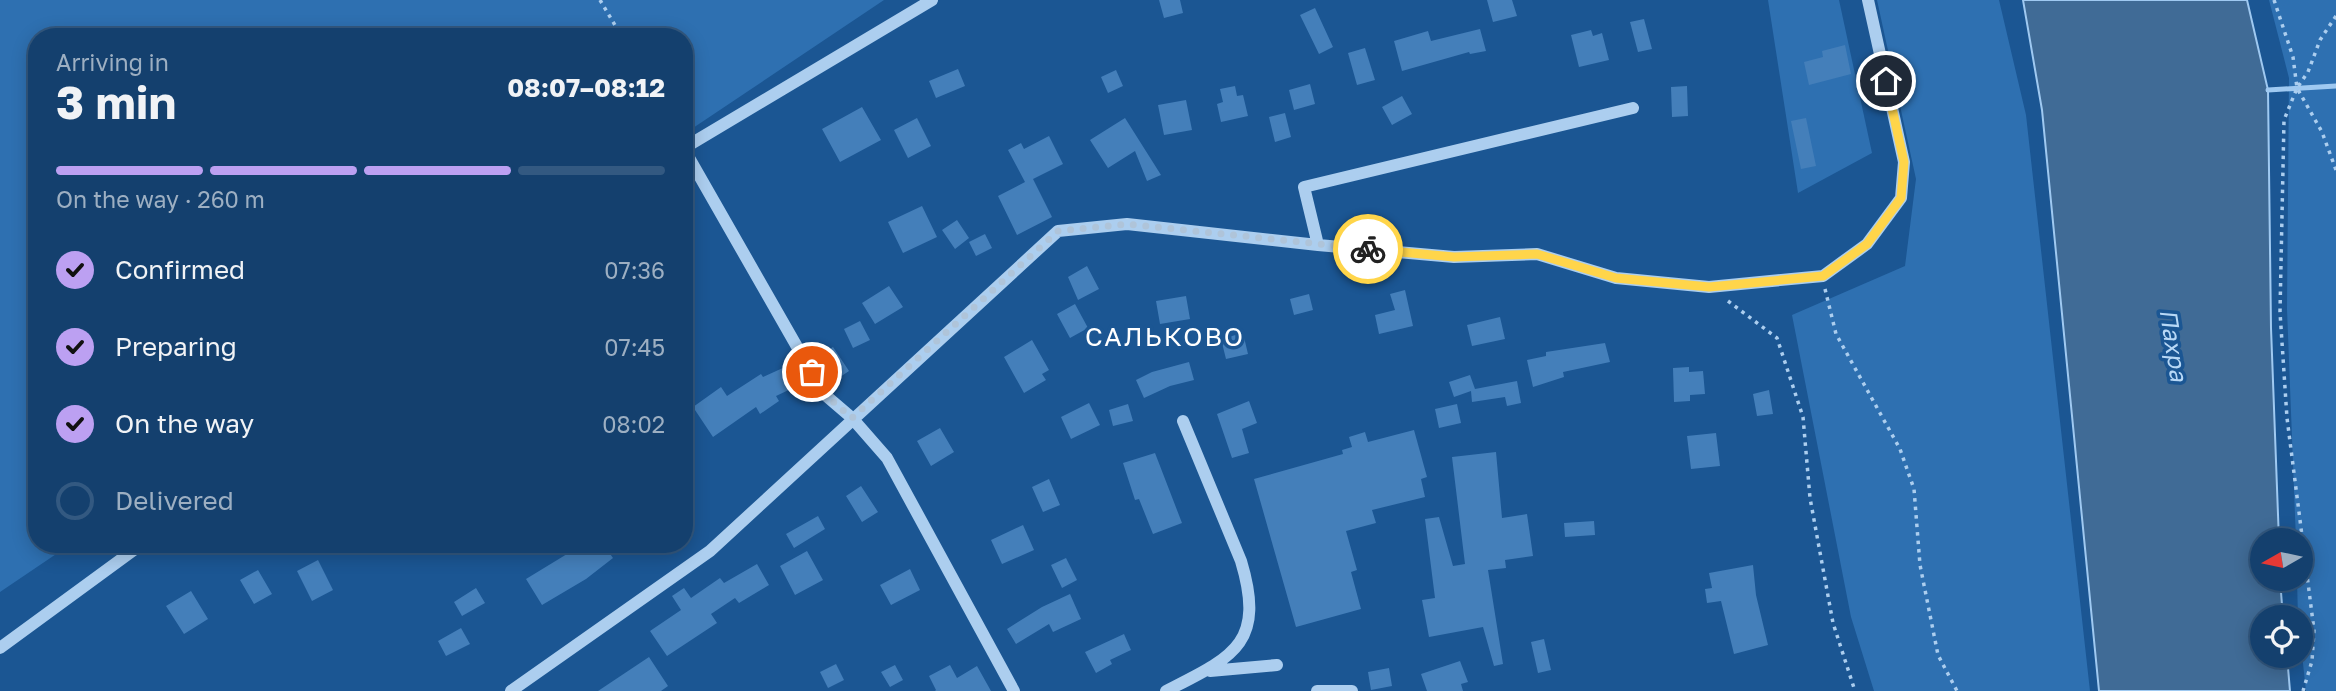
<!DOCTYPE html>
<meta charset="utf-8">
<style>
:root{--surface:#14406e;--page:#1d4773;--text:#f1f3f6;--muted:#9dafc2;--line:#335981;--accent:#bca0f2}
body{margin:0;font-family:"Golos Text",sans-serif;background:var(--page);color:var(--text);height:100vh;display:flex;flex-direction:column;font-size:26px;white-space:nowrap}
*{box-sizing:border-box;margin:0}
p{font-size:23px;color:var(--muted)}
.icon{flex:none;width:38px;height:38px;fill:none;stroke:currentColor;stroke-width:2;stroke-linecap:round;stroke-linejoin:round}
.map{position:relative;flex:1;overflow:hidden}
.sheet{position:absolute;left:28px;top:28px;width:665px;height:525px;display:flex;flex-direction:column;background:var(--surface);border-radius:28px;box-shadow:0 4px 18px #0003,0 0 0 2px var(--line)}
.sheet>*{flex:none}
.needle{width:46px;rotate:261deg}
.controls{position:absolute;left:2250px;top:528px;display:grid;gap:14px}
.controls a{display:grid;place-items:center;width:63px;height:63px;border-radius:50%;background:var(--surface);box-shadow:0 4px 18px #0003,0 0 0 2px var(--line);font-size:35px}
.pin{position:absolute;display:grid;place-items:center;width:60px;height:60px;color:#fff;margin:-30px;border:4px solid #fff;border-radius:50%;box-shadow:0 2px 7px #0007}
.courier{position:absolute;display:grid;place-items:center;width:70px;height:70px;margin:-35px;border:5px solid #ffd54a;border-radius:50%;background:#fff;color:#222;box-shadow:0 2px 9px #0007}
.headline em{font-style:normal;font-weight:700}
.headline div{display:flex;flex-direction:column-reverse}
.headline{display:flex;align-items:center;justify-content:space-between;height:119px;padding:0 28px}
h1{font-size:46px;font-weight:700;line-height:52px}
.bar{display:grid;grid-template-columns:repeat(4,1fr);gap:10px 7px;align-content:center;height:84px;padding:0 28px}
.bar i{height:9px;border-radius:5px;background:var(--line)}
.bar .selected{background:var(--accent)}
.bar p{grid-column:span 4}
ol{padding:0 28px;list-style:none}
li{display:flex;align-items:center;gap:21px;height:77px}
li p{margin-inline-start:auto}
li .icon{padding:7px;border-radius:50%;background:var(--accent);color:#111;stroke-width:4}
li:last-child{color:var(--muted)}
li i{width:38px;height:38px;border:4px solid var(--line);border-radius:50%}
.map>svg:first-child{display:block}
.green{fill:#2e70b1}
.water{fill:#406b96;stroke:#9fc9f1;stroke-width:2}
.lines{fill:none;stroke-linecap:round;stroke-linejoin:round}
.stream{stroke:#9fc9f1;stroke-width:5}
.building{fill:#447fba}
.path{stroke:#acceef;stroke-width:3.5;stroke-dasharray:3.5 5;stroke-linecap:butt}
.minor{stroke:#acceef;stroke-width:12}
.done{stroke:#afc4d9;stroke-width:7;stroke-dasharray:0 12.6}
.route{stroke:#ffd54a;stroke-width:9}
.labels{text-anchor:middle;stroke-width:7;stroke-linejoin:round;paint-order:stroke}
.water-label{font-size:24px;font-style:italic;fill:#b8d8f6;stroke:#1b5693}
.quarter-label{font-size:26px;letter-spacing:2px;fill:#fff;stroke:#1b5693}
</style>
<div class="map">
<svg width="2336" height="691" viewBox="0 0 2336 691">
<rect width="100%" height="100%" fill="#1b5693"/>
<path class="green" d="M 0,0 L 884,0 L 684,134 L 684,37 L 37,37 L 37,544 L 71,544 L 0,592 Z
M 1768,0 L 1839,0 L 1872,153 L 1798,193 Z
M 1877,0 L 1999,0 L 2026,115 L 2090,691 L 1874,691 L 1851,617 L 1792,315 L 1905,266 L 1916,179 Z
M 2269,0 L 2336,0 L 2336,691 L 2306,691 L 2301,645 L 2301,618 L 2298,618 L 2297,579 L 2301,579 L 2301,541 L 2296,541 L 2287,309 L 2289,78 Z"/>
<path class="water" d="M 2023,0 L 2247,0 L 2268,90 L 2271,328 L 2279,541 L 2263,541 L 2263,579 L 2280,579 L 2283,618 L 2263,618 L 2263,656 L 2287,656 L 2290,691 L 2099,691 L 2042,110 Z"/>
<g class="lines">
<path class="stream" d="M 2268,90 L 2336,86"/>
</g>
<path class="building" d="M 1159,0 L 1180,0 L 1183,13 L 1164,18 Z
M 1487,0 L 1512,0 L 1517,16 L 1493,22 Z
M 1315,8 L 1333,47 L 1319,54 L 1300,15 Z
M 1644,19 L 1652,49 L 1638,52 L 1630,22 Z
M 1480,29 L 1486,51 L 1470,54 L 1469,52 L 1402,71 L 1394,41 L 1428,31 L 1431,41 Z
M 1591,30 L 1593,36 L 1602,33 L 1609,60 L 1579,67 L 1571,35 Z
M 1845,45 L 1851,74 L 1809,85 L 1804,62 L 1823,57 L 1822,51 Z
M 1365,48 L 1375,80 L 1357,85 L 1348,53 Z
M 958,69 L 965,86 L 936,98 L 929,81 Z
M 1116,70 L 1123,86 L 1108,93 L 1101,77 Z
M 1310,84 L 1315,104 L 1294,110 L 1289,90 Z
M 1235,86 L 1237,96 L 1243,95 L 1248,116 L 1221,122 L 1217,104 L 1223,102 L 1220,89 Z
M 1687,86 L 1688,116 L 1672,117 L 1671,87 Z
M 1402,96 L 1412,114 L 1392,125 L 1382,107 Z
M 1186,100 L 1192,130 L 1164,135 L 1158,105 Z
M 862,107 L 881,140 L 840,162 L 822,129 Z
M 1285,113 L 1291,137 L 1275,142 L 1269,117 Z
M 917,118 L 931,146 L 908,158 L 894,130 Z
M 1125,118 L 1161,175 L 1147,181 L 1135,151 L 1108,168 L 1090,140 Z
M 1806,118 L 1816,166 L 1801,169 L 1791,121 Z
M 1049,136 L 1063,164 L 1033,179 L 1052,217 L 1017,235 L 998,196 L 1025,182 L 1008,150 L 1021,143 L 1024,149 Z
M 922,206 L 937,237 L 903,253 L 888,222 Z
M 957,220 L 969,238 L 955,249 L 942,230 Z
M 985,234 L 992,248 L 976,256 L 969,242 Z
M 1087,266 L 1099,289 L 1078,300 L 1068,277 Z
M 889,286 L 903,307 L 875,324 L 862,303 Z
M 1405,290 L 1413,326 L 1379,334 L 1375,315 L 1395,310 L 1390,294 Z
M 1309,294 L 1313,310 L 1294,315 L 1290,299 Z
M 1186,296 L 1190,319 L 1160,324 L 1156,301 Z
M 1075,304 L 1088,328 L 1070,338 L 1057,314 Z
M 1500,317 L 1505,339 L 1472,346 L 1467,325 Z
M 860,321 L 870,340 L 853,348 L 844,329 Z
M 1243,333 L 1248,354 L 1226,359 L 1221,339 Z
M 1032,340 L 1049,370 L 1042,374 L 1046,380 L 1024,393 L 1004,357 Z
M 1605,343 L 1610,362 L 1563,372 L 1564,377 L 1533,387 L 1527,360 L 1546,356 L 1546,352 Z
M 833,347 L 849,371 L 834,381 L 819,356 Z
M 1189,362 L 1194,380 L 1170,386 L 1144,398 L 1136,380 L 1152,372 Z
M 785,367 L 795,387 L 776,396 L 779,401 L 760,414 L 756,407 L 713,437 L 693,407 L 721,387 L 727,396 L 761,374 L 763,377 Z
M 1689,367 L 1689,372 L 1703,371 L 1705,394 L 1690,395 L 1690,401 L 1674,402 L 1673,368 Z
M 1470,375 L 1475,389 L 1517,381 L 1521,403 L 1507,406 L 1505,397 L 1472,402 L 1471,391 L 1454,397 L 1449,382 Z
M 1769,390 L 1773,414 L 1757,416 L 1753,394 Z
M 1249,401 L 1257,423 L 1242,429 L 1249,453 L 1232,458 L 1217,414 Z
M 1089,403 L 1100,425 L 1071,439 L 1061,417 Z
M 1128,404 L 1133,421 L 1113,426 L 1109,410 Z
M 1457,404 L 1461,423 L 1439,428 L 1435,409 Z
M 940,428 L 954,452 L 931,466 L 917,441 Z
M 1414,430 L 1427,477 L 1421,479 L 1425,497 L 1372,510 L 1376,523 L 1346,531 L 1357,570 L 1351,572 L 1361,609 L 1296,627 L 1254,479 L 1343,454 L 1342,450 L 1352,447 L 1349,437 L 1365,432 L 1368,442 Z
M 1716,433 L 1720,466 L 1691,469 L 1687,436 Z
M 1496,452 L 1502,518 L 1527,514 L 1533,556 L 1505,560 L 1506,568 L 1488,570 L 1503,664 L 1494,666 L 1483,627 L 1429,637 L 1422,600 L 1435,598 L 1425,519 L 1439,517 L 1453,566 L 1465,564 L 1452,457 Z
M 1155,453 L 1182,523 L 1153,534 L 1139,499 L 1135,500 L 1123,463 Z
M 1049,479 L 1060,505 L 1043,512 L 1032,487 Z
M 861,486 L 878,512 L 862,522 L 846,496 Z
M 818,516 L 825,529 L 794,548 L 786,534 Z
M 1594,521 L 1595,535 L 1565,537 L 1564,523 Z
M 1023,525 L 1034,550 L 1002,564 L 991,540 Z
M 562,544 L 603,544 L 613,558 L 586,579 L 542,605 L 526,579 L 567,554 Z
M 807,551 L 823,580 L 795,595 L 780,566 Z
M 1066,558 L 1077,580 L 1062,588 L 1051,565 Z
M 318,560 L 333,590 L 312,601 L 297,571 Z
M 757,564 L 769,585 L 739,603 L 735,598 L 711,614 L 717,623 L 667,656 L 650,631 L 681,610 L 672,596 L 684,588 L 691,598 L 720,578 L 724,583 Z
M 1753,565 L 1756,595 L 1768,645 L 1734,654 L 1721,601 L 1707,603 L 1705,589 L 1712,588 L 1709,573 Z
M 910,569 L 920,590 L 891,605 L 880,585 Z
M 258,570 L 272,594 L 254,604 L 240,580 Z
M 476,588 L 485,603 L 462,616 L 454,602 Z
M 191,591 L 208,619 L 184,634 L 166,606 Z
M 1070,594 L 1081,619 L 1053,632 L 1049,624 L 1016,644 L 1007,629 L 1042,607 Z
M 461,628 L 470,644 L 446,656 L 438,641 Z
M 1124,634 L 1131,650 L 1110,660 L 1112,664 L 1096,673 L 1085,652 Z
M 1544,639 L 1551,670 L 1538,673 L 1531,642 Z
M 649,657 L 668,686 L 661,691 L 598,691 Z
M 1460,661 L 1468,682 L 1461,684 L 1463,691 L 1427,691 L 1421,674 Z
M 836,664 L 844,680 L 828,688 L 820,672 Z
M 895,665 L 903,680 L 890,687 L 881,672 Z
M 950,665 L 957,678 L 977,666 L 991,691 L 935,691 L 936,690 L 929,676 Z
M 1389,668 L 1392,686 L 1371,690 L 1368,672 Z"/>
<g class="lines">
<path class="path" d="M 600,0 L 622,37
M 2274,0 L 2293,57 L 2297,88 L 2284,120 L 2280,312 L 2287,418 L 2314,630 L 2312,661 L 2303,691
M 2336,16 L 2320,40 L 2308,72 L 2297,88 L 2322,132 L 2336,170
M 1825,289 L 1836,334 L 1900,449 L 1914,489 L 1920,565 L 1938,655 L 1957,691
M 1728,301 L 1777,338 L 1803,417 L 1810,498 L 1833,623 L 1855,691"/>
<path class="minor" d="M 684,148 L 932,0
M 684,149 L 824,394 L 852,418 L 887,458 L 1014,691
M 1318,245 L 1304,187 L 1633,108
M 0,648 L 142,544
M 1210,671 L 1277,665
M 511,691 L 710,551 L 1058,231 L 1127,224 L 1318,245 L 1454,257 L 1537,254 L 1616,278 L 1709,287 L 1823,276 L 1867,244 L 1901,198 L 1904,162 L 1868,0
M 1166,691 C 1233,657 1266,644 1241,561 L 1183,421
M 1317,691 L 1352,691"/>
</g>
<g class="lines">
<path class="done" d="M 812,372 L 824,394 L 852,418 L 1058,231 L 1127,224 L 1368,249"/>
<path class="route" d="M 1368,249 L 1454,257 L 1537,254 L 1616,278 L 1709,287 L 1823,276 L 1867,244 L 1901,198 L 1904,162 L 1886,81"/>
</g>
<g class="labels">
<g class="water-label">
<text transform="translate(2173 345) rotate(81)" y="8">Пахра</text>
</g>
<g class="quarter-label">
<text x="1165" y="346">САЛЬКОВО</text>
</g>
</g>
</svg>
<div class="controls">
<a><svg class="needle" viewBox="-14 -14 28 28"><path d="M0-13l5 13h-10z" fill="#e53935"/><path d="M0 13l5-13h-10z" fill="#9dafc2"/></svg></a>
<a><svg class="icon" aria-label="locate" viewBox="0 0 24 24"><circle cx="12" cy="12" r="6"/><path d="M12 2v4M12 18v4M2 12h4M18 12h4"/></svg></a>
</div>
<div class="pin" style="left:812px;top:372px;background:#ea580c"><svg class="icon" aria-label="bag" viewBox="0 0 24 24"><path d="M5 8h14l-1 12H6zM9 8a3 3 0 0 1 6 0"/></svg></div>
<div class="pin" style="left:1886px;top:81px;background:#1f2937"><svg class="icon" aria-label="home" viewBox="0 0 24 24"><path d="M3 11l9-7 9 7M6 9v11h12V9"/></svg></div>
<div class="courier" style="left:1368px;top:249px"><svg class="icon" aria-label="bike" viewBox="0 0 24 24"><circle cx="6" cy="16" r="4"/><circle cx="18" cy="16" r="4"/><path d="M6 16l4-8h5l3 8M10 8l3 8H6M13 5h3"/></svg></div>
<section class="sheet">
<div class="headline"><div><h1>3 min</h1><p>Arriving in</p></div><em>08:07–08:12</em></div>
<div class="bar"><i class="selected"></i><i class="selected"></i><i class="selected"></i><i></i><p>On the way · 260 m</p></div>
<ol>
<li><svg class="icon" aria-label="check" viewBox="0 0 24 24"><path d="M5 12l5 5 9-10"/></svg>Confirmed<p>07:36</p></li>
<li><svg class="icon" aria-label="check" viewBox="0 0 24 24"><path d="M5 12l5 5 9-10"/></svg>Preparing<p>07:45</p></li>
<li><svg class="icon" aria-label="check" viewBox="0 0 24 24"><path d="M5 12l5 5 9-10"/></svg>On the way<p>08:02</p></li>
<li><i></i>Delivered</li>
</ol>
</section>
</div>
